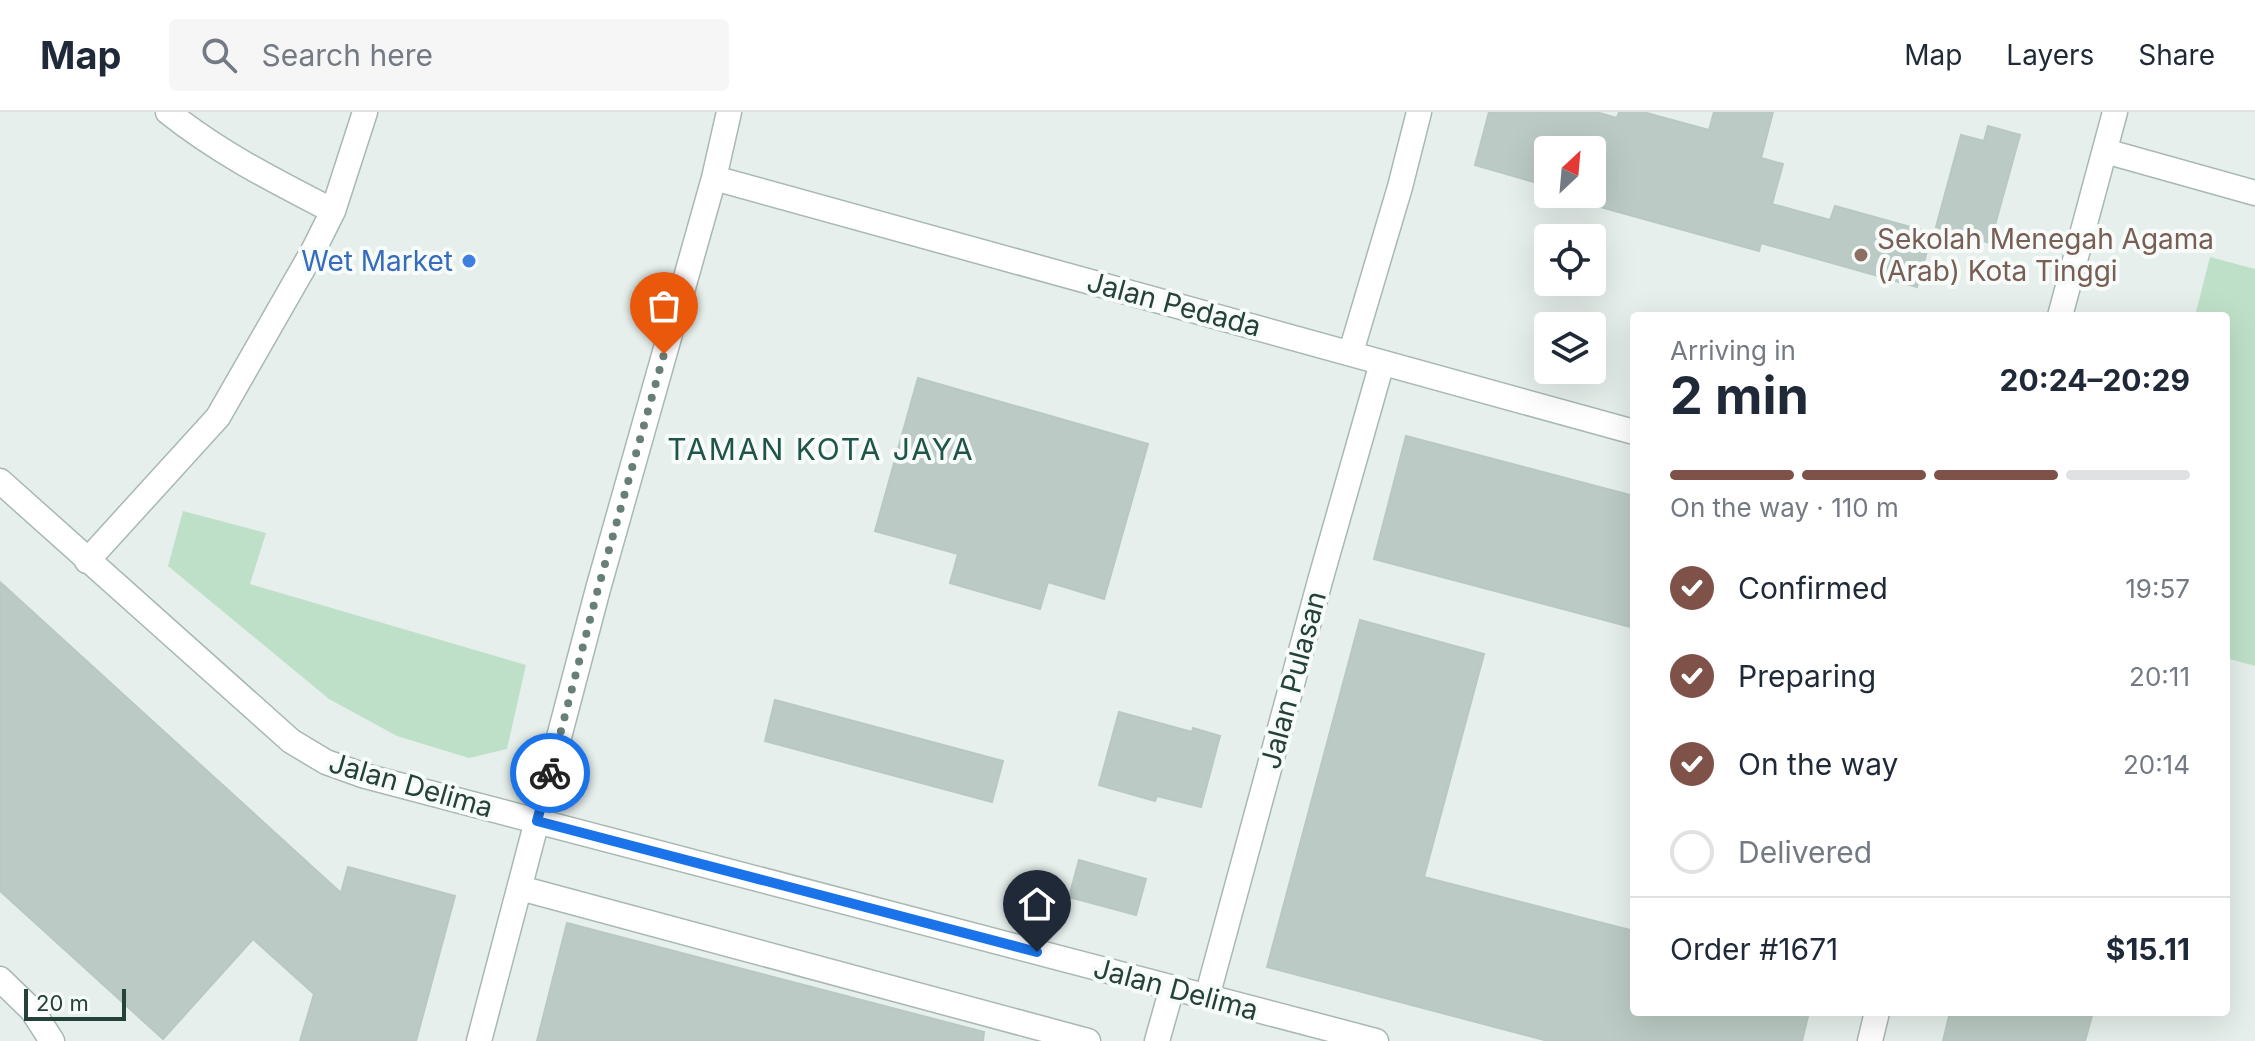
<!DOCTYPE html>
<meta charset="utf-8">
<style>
:root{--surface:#fff;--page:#f6f6f7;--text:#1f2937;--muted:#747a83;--line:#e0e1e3;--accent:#7f5249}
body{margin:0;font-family:Inter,sans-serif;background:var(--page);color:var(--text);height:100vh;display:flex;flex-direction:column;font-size:30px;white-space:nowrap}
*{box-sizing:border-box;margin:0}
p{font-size:26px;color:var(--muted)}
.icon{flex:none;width:44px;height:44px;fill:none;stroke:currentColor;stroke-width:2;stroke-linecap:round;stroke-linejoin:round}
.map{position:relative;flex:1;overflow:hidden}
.side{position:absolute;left:1630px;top:200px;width:600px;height:704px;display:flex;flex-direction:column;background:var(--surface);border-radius:8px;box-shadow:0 8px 32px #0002}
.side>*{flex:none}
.needle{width:52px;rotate:26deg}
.buttons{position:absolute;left:1534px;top:24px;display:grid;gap:16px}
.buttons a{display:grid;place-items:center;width:72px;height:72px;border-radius:8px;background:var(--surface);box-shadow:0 8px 32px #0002;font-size:40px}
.scale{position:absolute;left:24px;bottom:20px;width:102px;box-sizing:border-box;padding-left:8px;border:4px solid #24423a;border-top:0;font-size:22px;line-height:28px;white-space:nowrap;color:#24423a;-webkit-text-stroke:6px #f7fbf9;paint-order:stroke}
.pin{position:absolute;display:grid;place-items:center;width:68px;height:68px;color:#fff;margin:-82px -34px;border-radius:50% 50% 50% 0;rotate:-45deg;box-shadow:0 0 8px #0007}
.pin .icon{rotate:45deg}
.courier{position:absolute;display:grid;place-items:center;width:80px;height:80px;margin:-40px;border:6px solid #1a73e8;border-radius:50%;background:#fff;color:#222;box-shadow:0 2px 10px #0007}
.overview em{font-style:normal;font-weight:700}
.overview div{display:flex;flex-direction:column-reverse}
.overview{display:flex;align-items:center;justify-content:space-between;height:136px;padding:0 40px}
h1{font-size:52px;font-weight:700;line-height:60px}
.bar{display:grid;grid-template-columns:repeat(4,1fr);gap:12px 8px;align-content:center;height:96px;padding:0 40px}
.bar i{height:10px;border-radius:6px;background:var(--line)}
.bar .active{background:var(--accent)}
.bar p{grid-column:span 4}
.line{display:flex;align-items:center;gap:20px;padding:0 40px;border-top:2px solid var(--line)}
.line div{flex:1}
ol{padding:0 40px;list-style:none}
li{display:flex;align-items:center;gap:24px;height:88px}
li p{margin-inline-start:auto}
li .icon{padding:8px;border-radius:50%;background:var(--accent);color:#fff;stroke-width:4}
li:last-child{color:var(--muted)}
li i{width:44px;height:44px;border:4px solid var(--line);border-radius:50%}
header{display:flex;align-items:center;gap:48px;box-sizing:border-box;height:112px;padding:0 40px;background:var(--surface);border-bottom:2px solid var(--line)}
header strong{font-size:38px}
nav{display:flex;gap:44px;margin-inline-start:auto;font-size:28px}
.search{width:560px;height:72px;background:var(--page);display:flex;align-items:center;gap:20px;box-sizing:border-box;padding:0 28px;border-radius:8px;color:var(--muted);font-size:30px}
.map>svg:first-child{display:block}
.green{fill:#bfe0c8}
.building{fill:#bbcac4;stroke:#b8c9c2;stroke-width:2}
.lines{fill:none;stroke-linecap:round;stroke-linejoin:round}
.minor-casing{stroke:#a8b8b2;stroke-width:27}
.tertiary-casing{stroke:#a8b8b2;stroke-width:27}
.minor{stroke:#fff;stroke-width:24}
.tertiary{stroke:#fff;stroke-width:24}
.done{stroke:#687f78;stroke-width:8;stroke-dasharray:0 14.4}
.route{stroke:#1a73e8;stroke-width:10}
.education-dot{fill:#8d6e63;stroke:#f7fbf9;stroke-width:3}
.shop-dot{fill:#3f7fe0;stroke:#f7fbf9;stroke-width:3}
.labels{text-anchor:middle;stroke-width:8;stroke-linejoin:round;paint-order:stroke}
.education-label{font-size:28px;fill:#785e54;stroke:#f7fbf9;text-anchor:start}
.shop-label{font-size:28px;fill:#366cbe;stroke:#f7fbf9;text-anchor:end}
.street-label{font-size:28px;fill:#24423a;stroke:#f7fbf9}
.neighbourhood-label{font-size:30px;letter-spacing:2px;fill:#1f5548;stroke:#f7fbf9}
</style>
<header>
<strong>Map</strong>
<div class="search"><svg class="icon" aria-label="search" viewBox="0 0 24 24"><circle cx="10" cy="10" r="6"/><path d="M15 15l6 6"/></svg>Search here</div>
<nav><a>Map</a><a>Layers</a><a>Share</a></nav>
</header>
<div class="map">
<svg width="2255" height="929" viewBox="0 0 2255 929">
<rect width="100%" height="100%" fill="#e6efeb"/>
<path class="green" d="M 2210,145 L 2255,157 L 2255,554 L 2226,546 L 2226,204 L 2195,204 Z
M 183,399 L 266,421 L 250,472 L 526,553 L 507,637 L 469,646 L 397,624 L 329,587 L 168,454 Z"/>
<path class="building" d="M 1489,0 L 1596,0 L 1617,6 L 1619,0 L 1643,0 L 1709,18 L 1714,0 L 1773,0 L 1761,46 L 1783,52 L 1772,92 L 1830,108 L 1835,94 L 1932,121 L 1917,175 L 1761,131 L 1759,139 L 1568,86 L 1569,82 L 1592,82 L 1592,38 L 1548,38 L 1548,74 L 1475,53 Z
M 1988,14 L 2020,23 L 1990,131 L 1936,115 L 1961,23 L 1984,29 Z
M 918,266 L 1148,332 L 1104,487 L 1048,470 L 1040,497 L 950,471 L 958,442 L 875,419 Z
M 1406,324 L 1634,384 L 1634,516 L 1374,447 Z
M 0,470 L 341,781 L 348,755 L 455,784 L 416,929 L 300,929 L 314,882 L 253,827 L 163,927 L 0,779 Z
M 1360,508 L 1484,542 L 1424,765 L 1634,819 L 1634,900 L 1809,900 L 1802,929 L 1548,929 L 1267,855 Z
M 775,588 L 1003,649 L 992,690 L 765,629 Z
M 1119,600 L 1192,620 L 1193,616 L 1220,624 L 1201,695 L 1157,684 L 1155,689 L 1099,673 Z
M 1079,748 L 1146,767 L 1136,803 L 1069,785 Z
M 567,811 L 984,920 L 983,929 L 537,929 Z
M 1950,900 L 2093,900 L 2085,929 L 1943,929 Z"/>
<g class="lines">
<defs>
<path id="minor" d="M 168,0 C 219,41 275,69 333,99
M 2105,39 L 2255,81
M 714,66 L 1634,320
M 1351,240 L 1400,75 L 1419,0
M 87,449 L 218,305 L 313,139 L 333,99 L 365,0
M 520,776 L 1088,929
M 0,867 L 32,898 L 52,929
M 1207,885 L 1320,469 L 1382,251
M 479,929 L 598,477 L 714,66 L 729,0
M 1157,929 L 1172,876"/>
<path id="tertiary" d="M 2060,204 L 2115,0
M 0,369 L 291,629 L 326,650 L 365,664 L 1376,929
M 1870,929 L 1877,900"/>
</defs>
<use href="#minor" class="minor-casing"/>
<use href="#tertiary" class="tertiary-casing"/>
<use href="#minor" class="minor"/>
<use href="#tertiary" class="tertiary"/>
</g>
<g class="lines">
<path class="done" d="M 550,661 L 598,477 L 664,242"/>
<path class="route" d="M 550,661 L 537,709 L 1037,840"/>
</g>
<circle class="education-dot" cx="1861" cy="143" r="8"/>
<circle class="shop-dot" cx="469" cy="149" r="8"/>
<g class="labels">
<g class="education-label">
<text x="1877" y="137">Sekolah Menegah Agama<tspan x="1877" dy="32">(Arab) Kota Tinggi</tspan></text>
</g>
<g class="shop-label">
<text x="453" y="159">Wet Market</text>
</g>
<g class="street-label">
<text transform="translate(1174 192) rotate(15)" y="10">Jalan Pedada</text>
<text transform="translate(1293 568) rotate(-75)" y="10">Jalan Pulasan</text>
<text transform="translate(411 673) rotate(16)" y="10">Jalan Delima</text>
<text transform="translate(1176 877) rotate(15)" y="10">Jalan Delima</text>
</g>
<g class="neighbourhood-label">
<text x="821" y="348">TAMAN KOTA JAYA</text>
</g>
</g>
</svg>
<div class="buttons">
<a><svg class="needle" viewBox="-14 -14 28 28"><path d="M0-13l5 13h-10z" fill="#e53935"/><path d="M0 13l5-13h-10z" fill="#747a83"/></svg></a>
<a><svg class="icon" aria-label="locate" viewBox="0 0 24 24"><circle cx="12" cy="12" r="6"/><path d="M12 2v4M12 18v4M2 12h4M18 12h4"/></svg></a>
<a><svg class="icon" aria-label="layers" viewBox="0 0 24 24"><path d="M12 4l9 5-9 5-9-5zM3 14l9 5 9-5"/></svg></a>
</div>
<div class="scale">20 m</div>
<div class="pin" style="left:664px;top:242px;background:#ea580c"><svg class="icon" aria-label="bag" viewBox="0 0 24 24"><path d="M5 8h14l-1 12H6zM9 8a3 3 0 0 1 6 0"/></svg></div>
<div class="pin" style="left:1037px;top:840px;background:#1f2937"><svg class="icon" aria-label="home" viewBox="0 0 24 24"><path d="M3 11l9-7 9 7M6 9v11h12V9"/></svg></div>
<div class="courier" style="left:550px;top:661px"><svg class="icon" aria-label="bike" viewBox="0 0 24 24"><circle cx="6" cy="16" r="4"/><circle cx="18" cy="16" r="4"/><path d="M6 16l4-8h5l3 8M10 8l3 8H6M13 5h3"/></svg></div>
<section class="side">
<div class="overview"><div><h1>2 min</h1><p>Arriving in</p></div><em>20:24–20:29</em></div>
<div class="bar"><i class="active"></i><i class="active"></i><i class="active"></i><i></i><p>On the way · 110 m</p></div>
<ol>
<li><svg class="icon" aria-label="check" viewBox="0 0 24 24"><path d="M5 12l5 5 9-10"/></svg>Confirmed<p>19:57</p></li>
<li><svg class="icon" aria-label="check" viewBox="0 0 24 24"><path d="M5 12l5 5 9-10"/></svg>Preparing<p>20:11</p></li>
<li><svg class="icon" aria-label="check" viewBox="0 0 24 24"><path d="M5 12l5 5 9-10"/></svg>On the way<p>20:14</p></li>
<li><i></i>Delivered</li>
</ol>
<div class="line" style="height:104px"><div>Order #1671</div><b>$15.11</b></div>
</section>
</div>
